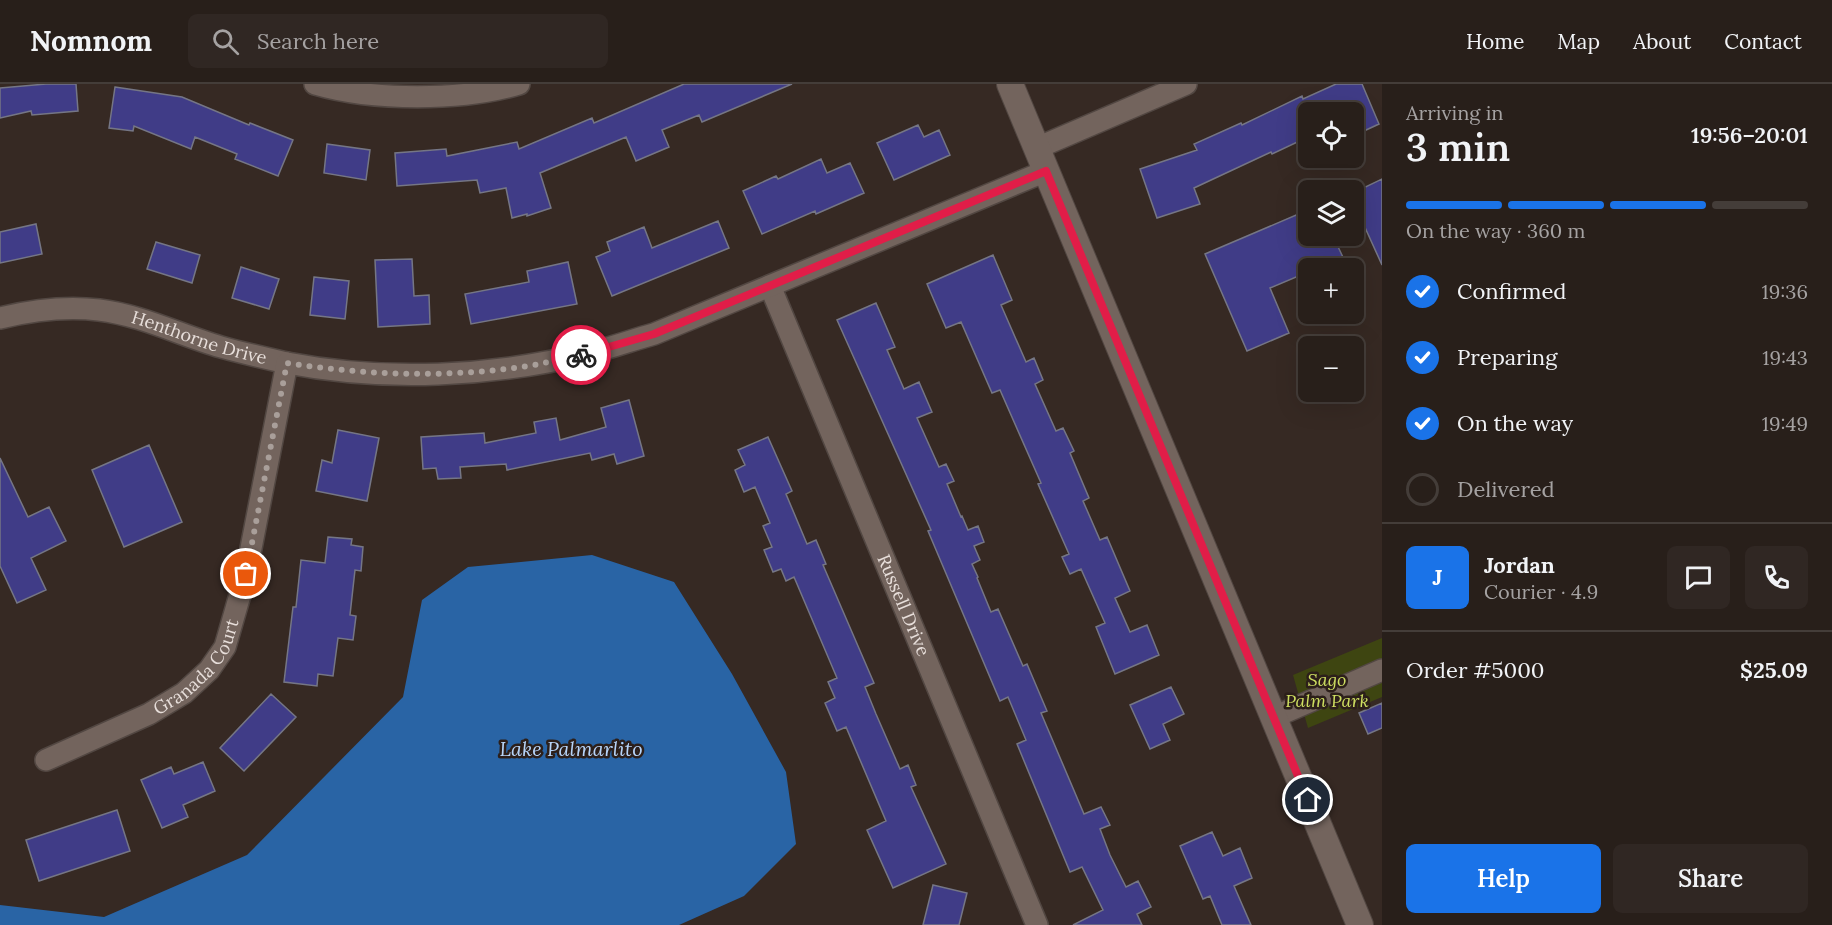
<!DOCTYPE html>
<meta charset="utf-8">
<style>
:root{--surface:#281f1a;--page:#302723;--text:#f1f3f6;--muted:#a5a2a2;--line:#443d39;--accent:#1a73e8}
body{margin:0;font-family:Lora,serif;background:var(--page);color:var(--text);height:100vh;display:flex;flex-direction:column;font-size:22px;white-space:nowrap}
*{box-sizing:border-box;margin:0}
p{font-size:20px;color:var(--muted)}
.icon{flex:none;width:33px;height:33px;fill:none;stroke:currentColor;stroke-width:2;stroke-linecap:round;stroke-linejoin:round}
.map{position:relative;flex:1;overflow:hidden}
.side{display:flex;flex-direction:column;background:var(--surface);width:450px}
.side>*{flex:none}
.buttons{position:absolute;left:1298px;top:18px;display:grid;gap:12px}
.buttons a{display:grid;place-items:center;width:66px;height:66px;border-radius:9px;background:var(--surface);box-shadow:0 6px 24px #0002,0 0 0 2px var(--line);font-size:30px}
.pin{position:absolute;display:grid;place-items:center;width:51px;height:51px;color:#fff;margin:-26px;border:3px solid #fff;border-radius:50%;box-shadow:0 2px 6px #0007}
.courier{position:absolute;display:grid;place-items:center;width:60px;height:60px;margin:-30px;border:4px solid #e11d48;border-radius:50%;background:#fff;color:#222;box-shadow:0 2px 8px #0007}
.head em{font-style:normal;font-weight:600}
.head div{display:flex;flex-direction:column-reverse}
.head{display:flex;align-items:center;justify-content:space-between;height:102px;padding:0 24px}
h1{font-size:39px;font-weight:600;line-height:45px}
.bar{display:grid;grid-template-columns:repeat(4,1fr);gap:9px 6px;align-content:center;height:72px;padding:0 24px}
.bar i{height:8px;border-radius:4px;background:var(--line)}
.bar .active{background:var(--accent)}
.bar p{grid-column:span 4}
.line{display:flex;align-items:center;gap:15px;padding:0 24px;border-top:2px solid var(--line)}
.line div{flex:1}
.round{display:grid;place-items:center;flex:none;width:63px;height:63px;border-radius:9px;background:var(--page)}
ol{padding:0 24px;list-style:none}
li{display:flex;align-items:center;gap:18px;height:66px}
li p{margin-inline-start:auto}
li .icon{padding:6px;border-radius:50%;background:var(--accent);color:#fff;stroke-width:4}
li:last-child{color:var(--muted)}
li i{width:33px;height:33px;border:3px solid var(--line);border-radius:50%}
.primary-button{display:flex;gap:12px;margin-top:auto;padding:12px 24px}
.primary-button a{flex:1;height:69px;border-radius:9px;background:var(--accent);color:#fff;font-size:24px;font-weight:600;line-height:69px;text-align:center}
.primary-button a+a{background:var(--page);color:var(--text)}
header{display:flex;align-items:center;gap:36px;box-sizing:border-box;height:84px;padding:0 30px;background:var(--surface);border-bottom:2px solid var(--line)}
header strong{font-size:28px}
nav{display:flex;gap:33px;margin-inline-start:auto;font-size:21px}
.search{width:420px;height:54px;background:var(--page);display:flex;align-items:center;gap:15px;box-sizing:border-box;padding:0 21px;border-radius:9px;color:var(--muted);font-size:22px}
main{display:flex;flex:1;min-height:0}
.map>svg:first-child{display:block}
.green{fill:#3e4511}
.water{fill:#2964a5}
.building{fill:#403c87;stroke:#757685;stroke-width:1.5}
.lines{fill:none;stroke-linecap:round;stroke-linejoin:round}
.minor-casing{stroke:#524742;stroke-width:24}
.tertiary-casing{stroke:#524742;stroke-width:28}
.minor{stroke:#73645d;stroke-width:21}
.tertiary{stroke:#73645d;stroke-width:26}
.done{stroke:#a99f9a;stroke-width:6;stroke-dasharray:0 10.8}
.route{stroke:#e11d48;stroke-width:8}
.labels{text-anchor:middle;stroke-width:5;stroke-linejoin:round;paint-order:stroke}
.street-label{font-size:18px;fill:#e7deda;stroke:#2c1f1a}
.park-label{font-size:18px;font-style:italic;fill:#cedf61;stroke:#2c1f1a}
.water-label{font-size:20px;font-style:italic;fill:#b7d5fa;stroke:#2c1f1a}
</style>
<header>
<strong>Nomnom</strong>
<div class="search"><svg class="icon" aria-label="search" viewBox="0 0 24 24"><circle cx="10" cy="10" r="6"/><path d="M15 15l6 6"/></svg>Search here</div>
<nav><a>Home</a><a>Map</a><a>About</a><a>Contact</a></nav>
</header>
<main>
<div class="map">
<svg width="1382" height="841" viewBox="0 0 1382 841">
<rect width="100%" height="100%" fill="#362923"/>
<path class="green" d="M 1382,554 L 1382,613 L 1308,644 L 1293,591 Z"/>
<path class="water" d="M 592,471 L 674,498 L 732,590 L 786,688 L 796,760 L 744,812 L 679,841 L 0,841 L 0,821 L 104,833 L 247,771 L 403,613 L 422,516 L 468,483 Z"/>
<path class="building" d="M 46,0 L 76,0 L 78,27 L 32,31 L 31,27 L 0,34 L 0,4 Z
M 684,0 L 792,0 L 702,38 L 699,31 L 662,46 L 669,63 L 636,77 L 626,53 L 540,89 L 551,124 L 527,132 L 527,130 L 512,134 L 506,104 L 480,109 L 477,96 L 397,102 L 395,69 L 446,65 L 447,72 L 517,58 L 519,65 L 592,34 L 594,39 Z
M 1336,0 L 1362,0 L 1379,40 L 1353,52 L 1353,28 L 1308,28 L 1308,53 L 1272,70 L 1271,68 L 1194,104 L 1200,120 L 1157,134 L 1140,85 L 1197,66 L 1194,60 L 1241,39 L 1242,41 L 1302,12 L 1303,15 Z
M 115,3 L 182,13 L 249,41 L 250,39 L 293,56 L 278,92 L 235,75 L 237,70 L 195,53 L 191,65 L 134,42 L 133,47 L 109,44 Z
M 918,41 L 924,53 L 939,46 L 950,71 L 894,96 L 877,59 Z
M 327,60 L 370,66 L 366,96 L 324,89 Z
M 821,75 L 827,89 L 850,79 L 864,109 L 816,130 L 815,127 L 762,150 L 743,107 L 776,92 L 778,95 Z
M 1382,95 L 1382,181 L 1353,117 L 1353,109 Z
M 1308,126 L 1308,152 L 1333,152 L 1348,184 L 1308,184 L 1308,188 L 1270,204 L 1289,249 L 1247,267 L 1205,170 Z
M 718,137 L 729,164 L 612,212 L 596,173 L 610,167 L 607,158 L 644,143 L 652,164 Z
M 36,140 L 42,170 L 0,179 L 0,148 Z
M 156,158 L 200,171 L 192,199 L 147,185 Z
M 993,171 L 1012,216 L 1001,221 L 1026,278 L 1034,274 L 1043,296 L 1035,300 L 1056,347 L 1063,344 L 1074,367 L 1070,369 L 1089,414 L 1083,417 L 1100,456 L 1107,453 L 1130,507 L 1115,514 L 1130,548 L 1147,541 L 1159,571 L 1115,590 L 1096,543 L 1105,539 L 1081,485 L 1070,490 L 1062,473 L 1069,470 L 1038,400 L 1041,399 L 1000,306 L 992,309 L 961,238 L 946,244 L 927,200 Z
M 412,175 L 414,212 L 429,211 L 430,240 L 378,243 L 375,176 Z
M 568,178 L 577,220 L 471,240 L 465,210 L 529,198 L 527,187 Z
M 241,183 L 279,195 L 269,225 L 232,214 Z
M 314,193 L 349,197 L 345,235 L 310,231 Z
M 876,219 L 895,263 L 887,266 L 904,305 L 919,298 L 932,328 L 917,334 L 939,383 L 946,380 L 954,397 L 947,400 L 961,433 L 962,432 L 968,446 L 978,442 L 984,458 L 974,462 L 980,476 L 972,480 L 978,493 L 977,494 L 991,528 L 998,525 L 1023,582 L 1027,580 L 1047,627 L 1041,629 L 1084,730 L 1101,723 L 1110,741 L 1100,745 L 1110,771 L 1126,803 L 1138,797 L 1151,823 L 1137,830 L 1142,841 L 1073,841 L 1103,826 L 1082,783 L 1070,788 L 1017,660 L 1026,656 L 1008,613 L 1000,617 L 928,447 L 931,446 L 837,236 Z
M 629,316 L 644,372 L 617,380 L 614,370 L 592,376 L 590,369 L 507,386 L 506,380 L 460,383 L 461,394 L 438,395 L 436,384 L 423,385 L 421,353 L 484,349 L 485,359 L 536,349 L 534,338 L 556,334 L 560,356 L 606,343 L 601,324 Z
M 338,346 L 379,354 L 367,417 L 316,407 L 322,376 L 332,379 Z
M 768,353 L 792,407 L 786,410 L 807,460 L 816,456 L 826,480 L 823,481 L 874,599 L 865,603 L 876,630 L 900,685 L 908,681 L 916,701 L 911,703 L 946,780 L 893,804 L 867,746 L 886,737 L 846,643 L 837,647 L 825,619 L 835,614 L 828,598 L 837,594 L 794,493 L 786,497 L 781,485 L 773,488 L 764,466 L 772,463 L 763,442 L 770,439 L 755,403 L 744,408 L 735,386 L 745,381 L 738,366 Z
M 149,361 L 182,438 L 124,463 L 92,386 Z
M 0,374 L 28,433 L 49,423 L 66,457 L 31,474 L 46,506 L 17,519 L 0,482 Z
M 328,453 L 352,455 L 351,461 L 363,463 L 361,487 L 355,486 L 350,531 L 356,532 L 353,556 L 338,554 L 333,592 L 318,590 L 317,602 L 284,598 L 293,523 L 296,523 L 301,476 L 325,479 Z
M 1171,603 L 1184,630 L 1163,640 L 1170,656 L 1150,665 L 1130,621 Z
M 271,610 L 296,633 L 244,687 L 220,664 Z
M 1382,619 L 1382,644 L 1368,650 L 1359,629 Z
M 203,678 L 215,707 L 183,721 L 188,733 L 162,744 L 141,696 L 171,683 L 174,690 Z
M 117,726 L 130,767 L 39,797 L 26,756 Z
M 1212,748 L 1223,772 L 1240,764 L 1252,794 L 1234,802 L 1251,841 L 1222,841 L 1210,812 L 1203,815 L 1180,762 Z
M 933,801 L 967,809 L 959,841 L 923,841 Z"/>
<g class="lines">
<defs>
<g id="minor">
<path d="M 315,0 C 373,17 462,17 519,0"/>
<path d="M 1037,64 L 1186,0"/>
<path id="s1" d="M 770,202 L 1037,841"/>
<path id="s2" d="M 0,234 C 33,226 65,222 99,226 C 141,231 180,251 221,263 C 242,269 265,274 287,279 C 386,298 491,293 589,269 C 611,264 632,256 654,250 L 1046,87"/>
<path d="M 1274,633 L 1382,586"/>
<path id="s3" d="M 46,676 L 149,630 L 184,609 L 209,586 L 225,563 L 246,490 L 287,279"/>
</g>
<path id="tertiary" d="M 1010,0 L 1360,841"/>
</defs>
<use href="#minor" class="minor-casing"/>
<use href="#tertiary" class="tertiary-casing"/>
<use href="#minor" class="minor"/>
<use href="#tertiary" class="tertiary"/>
</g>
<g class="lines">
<path class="done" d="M 246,490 L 287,279 C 365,291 443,294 522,283 C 542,280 561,275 581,271"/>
<path class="route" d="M 581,271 L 654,250 L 1046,87 L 1308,716"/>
</g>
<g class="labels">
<g class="street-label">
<text dy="6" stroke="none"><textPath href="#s2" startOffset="204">Henthorne Drive</textPath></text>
<text dy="6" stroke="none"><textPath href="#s1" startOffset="346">Russell Drive</textPath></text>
<text dy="6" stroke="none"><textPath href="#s3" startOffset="182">Granada Court</textPath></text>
</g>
<g class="park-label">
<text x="1327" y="602">Sago<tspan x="1327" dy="21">Palm Park</tspan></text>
</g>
<g class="water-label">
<text x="571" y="672">Lake Palmarlito</text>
</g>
</g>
</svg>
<div class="buttons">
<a><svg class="icon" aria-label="locate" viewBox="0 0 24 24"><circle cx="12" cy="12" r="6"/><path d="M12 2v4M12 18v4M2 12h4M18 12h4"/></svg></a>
<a><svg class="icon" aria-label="layers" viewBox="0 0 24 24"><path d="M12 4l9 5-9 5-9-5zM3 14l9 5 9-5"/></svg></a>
<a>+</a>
<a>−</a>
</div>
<div class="pin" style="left:246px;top:490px;background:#ea580c"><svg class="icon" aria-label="bag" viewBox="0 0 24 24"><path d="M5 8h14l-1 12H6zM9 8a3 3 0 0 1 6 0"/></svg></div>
<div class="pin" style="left:1308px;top:716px;background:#1f2937"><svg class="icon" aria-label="home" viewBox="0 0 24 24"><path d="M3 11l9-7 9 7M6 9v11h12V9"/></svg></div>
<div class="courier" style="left:581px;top:271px"><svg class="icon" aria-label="bike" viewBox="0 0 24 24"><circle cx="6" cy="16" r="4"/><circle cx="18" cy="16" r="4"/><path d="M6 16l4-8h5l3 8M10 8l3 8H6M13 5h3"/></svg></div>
</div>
<section class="side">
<div class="head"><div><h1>3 min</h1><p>Arriving in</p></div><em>19:56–20:01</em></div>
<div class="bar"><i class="active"></i><i class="active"></i><i class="active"></i><i></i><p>On the way · 360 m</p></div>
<ol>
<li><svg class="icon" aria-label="check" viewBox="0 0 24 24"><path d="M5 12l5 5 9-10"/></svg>Confirmed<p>19:36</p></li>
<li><svg class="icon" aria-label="check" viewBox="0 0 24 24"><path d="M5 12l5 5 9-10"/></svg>Preparing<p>19:43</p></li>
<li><svg class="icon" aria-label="check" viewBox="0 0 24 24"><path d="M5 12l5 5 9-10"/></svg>On the way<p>19:49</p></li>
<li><i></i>Delivered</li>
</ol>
<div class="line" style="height:108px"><b class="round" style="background:var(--accent);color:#fff">J</b><div><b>Jordan</b><p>Courier · 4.9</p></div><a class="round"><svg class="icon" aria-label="chat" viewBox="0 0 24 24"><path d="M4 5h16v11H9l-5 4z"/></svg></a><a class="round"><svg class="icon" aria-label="phone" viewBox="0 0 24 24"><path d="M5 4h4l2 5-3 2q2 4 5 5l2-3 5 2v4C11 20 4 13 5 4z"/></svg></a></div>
<div class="line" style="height:78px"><div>Order #5000</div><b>$25.09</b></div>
<div class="primary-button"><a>Help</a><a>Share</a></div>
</section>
</main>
